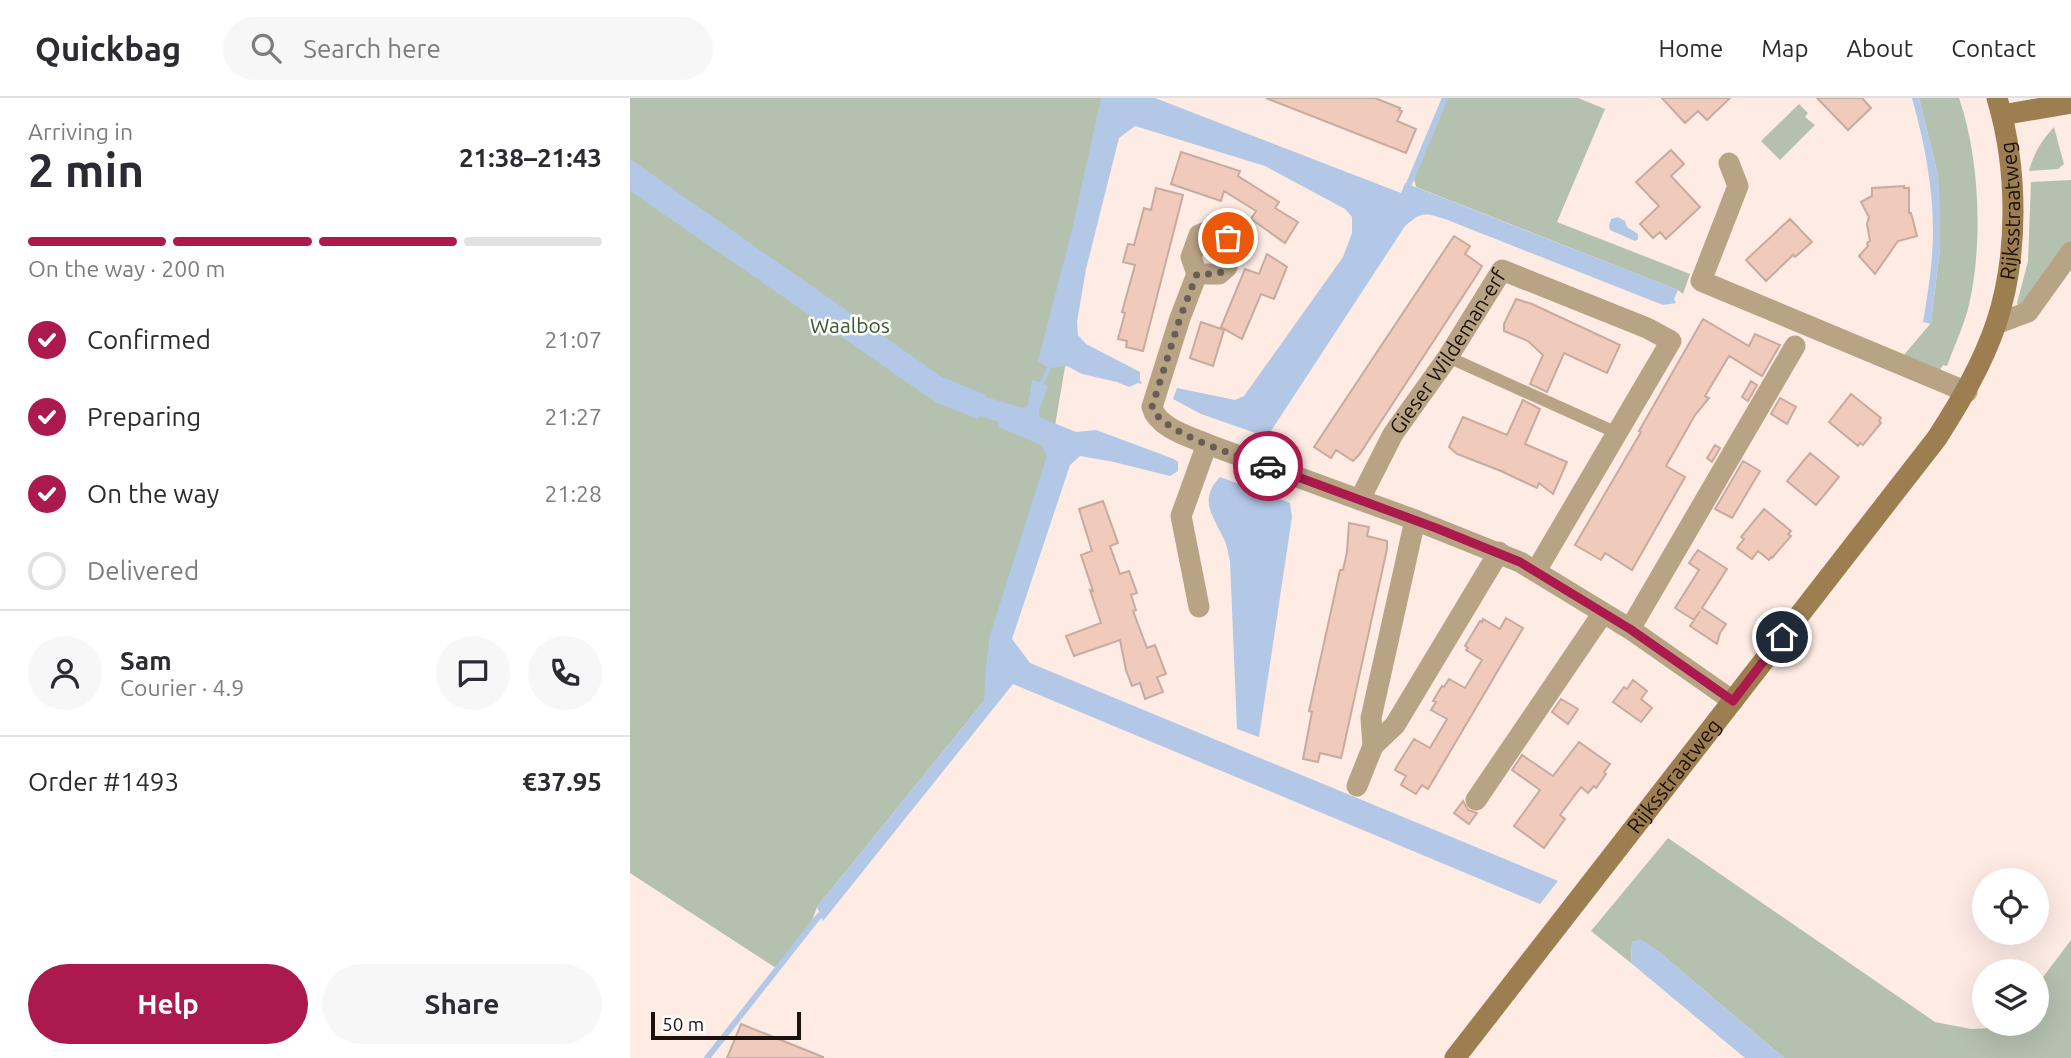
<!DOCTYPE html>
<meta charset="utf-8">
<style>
:root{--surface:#fff;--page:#f7f7f7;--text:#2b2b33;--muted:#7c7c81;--line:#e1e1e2;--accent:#ac1a4d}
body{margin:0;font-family:Ubuntu,sans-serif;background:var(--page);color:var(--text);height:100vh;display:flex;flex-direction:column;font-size:26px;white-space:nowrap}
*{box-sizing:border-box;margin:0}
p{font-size:23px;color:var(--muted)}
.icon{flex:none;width:38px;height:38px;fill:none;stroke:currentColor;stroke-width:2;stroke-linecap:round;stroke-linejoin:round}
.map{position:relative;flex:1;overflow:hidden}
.drawer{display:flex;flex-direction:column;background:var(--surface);width:630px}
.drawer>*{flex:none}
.buttons{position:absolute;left:1342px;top:770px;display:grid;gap:14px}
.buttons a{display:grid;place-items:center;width:77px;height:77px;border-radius:50%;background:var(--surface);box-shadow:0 7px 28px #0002;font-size:35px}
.scale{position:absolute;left:21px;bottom:18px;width:150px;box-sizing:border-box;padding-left:7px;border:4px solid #1b110d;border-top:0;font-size:19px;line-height:24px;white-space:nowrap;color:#1b110d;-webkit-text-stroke:5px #fdfdfd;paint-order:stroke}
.pin{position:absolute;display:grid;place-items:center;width:60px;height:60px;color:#fff;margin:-30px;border:4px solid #fff;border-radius:50%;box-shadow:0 2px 7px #0007}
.courier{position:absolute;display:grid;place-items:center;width:70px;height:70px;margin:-35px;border:5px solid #ac1a4d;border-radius:50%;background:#fff;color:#222;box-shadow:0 2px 9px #0007}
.headline em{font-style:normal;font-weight:600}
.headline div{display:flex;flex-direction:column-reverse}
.headline{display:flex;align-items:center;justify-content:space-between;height:119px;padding:0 28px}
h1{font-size:46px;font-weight:600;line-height:52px}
.bar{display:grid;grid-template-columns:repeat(4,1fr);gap:10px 7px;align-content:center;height:84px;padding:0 28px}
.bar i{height:9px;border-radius:5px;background:var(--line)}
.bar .selected{background:var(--accent)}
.bar p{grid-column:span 4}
.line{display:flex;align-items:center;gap:18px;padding:0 28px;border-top:2px solid var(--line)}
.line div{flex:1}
.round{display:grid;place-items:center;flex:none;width:74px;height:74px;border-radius:37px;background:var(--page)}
ol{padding:0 28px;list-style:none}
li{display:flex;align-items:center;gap:21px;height:77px}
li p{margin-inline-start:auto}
li .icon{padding:7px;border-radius:50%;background:var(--accent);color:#fff;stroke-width:4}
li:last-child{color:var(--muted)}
li i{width:38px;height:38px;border:4px solid var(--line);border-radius:50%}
.button{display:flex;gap:14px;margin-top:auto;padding:14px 28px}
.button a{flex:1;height:80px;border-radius:42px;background:var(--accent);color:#fff;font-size:28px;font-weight:600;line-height:80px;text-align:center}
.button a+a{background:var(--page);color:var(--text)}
header{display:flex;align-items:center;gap:42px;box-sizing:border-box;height:98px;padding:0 35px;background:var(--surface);border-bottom:2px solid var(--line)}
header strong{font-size:33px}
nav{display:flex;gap:38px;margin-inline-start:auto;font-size:24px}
.search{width:490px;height:63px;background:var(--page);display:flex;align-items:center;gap:18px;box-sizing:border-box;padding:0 24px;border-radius:38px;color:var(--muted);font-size:26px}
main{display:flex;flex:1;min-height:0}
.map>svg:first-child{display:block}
.green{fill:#b4c1af}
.water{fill:#b2c8e6}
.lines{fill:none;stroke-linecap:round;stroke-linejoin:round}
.stream{stroke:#b2c8e6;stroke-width:6}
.building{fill:#f0caba;stroke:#c7ab9f;stroke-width:2}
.lane{stroke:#b8a485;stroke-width:12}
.street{stroke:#b8a485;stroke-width:21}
.secondary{stroke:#9d7e50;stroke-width:21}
.done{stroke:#6a5d58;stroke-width:7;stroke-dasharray:0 12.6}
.route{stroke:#ac1a4d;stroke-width:9}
.labels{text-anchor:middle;stroke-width:5;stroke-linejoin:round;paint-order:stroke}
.street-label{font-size:21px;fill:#1b110d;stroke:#fdfdfd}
.park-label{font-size:21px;fill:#3a5a2f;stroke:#fdfdfd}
</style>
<header>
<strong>Quickbag</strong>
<div class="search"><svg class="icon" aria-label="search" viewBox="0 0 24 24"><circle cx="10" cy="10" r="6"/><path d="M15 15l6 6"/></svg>Search here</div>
<nav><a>Home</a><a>Map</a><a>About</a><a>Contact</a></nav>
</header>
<main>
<section class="drawer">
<div class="headline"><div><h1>2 min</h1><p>Arriving in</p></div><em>21:38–21:43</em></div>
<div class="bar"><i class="selected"></i><i class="selected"></i><i class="selected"></i><i></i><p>On the way · 200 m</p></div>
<ol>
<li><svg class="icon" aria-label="check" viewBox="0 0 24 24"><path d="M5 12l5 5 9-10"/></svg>Confirmed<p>21:07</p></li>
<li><svg class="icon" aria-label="check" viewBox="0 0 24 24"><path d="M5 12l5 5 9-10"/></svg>Preparing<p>21:27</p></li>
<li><svg class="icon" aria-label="check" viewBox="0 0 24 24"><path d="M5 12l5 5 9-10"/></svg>On the way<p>21:28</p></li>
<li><i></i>Delivered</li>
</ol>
<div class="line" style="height:126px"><a class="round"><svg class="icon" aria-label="person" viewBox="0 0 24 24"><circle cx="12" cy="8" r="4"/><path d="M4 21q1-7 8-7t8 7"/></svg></a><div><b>Sam</b><p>Courier · 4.9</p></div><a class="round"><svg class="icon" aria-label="chat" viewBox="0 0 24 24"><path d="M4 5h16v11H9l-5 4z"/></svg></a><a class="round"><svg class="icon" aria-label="phone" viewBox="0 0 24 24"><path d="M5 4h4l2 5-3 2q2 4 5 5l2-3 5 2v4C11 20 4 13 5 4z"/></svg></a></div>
<div class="line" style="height:91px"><div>Order #1493</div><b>€37.95</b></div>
<div class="button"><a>Help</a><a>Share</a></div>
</section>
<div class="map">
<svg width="1441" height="960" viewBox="0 0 1441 960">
<rect width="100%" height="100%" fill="#fdebe4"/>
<path class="green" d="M 0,0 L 481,0 L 420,357 L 354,603 L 187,809 L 181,826 L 146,870 L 0,775 Z
M 817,0 L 948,0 L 975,11 L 927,124 L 1060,176 L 1053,196 L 1048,192 L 786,89 L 784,81 Z
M 1289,0 L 1329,0 C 1350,60 1353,146 1339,207 C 1334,228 1324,248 1317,268 L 1313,267 L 1310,272 L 1273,258 L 1301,225 L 1310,150 L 1308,77 Z
M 1169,6 L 1178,15 L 1175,19 L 1185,27 L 1150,62 L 1131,43 Z
M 1424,29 L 1434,66 L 1428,71 L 1399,73 C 1404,55 1411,43 1424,29 Z
M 1441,82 L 1441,145 L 1391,212 L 1387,205 L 1398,163 L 1401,84 Z
M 1038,740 L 1305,924 L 1341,931 L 1362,930 L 1371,926 L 1407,926 L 1407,887 L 1441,842 L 1441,960 L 1154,960 L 1029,854 L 1011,842 L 1002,844 L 1001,865 L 961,833 Z"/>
<path class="water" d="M 471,0 L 525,0 L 771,95 L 775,85 L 1048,192 L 1044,201 L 1046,205 L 1033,207 L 815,121 C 795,115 792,113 775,128 L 637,339 L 571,316 L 543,301 L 547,290 L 605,302 L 614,298 L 713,159 L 722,135 L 722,119 L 715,111 L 635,68 L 505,28 L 489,40 L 456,171 L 447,224 L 448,237 L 456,246 L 510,274 L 510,283 L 512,284 L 511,286 L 508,285 L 499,289 L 487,284 L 452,276 L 437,268 L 421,270 L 414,286 L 418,288 L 409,312 L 409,319 L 446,334 L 466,332 L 544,361 L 548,364 L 548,373 L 540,378 L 484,364 L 450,358 L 440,367 L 382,541 L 400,565 L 928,783 L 910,806 L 383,586 L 193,823 L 187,809 L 354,603 L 356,569 L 360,537 L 417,358 L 411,347 L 368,329 L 369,324 L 350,318 L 348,321 L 307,305 L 0,93 L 0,61 L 312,279 L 356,297 L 356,299 L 393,310 L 398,307 L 402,282 L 410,284 L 417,269 L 408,263 L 442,132 Z
M 1282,0 L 1289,0 L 1308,77 L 1310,110 L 1310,150 L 1301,226 L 1293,224 C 1298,194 1303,164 1303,133 C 1303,88 1294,43 1282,0 Z
M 988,119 L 995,123 L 997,129 L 1008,136 L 1008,141 L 1005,143 L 980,132 L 979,128 L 981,121 Z
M 590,379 L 660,405 L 662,419 L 629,639 L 607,631 L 600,463 C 598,456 597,447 594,441 C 583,418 568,402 590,379 Z
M 1011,842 L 1029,854 L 1154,960 L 1115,960 L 1001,865 L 1002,844 Z"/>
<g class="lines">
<path class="stream" d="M 779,86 L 815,0
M 77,960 L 189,818"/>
</g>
<path class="building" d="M 636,0 L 745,0 L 770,10 L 769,12 L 772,13 L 767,23 L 786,31 L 776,55 Z
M 1032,0 L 1100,0 L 1077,22 L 1068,13 L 1055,25 Z
M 1187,0 L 1232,0 L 1241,10 L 1218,32 Z
M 1041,52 L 1054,66 L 1041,78 L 1070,109 L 1036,141 L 1030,134 L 1023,140 L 1010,126 L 1029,108 L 1006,84 Z
M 551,54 L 610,73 L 608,78 L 649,104 L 645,110 L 668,124 L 655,145 L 621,121 L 626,113 L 594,93 L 591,103 L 541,86 Z
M 1274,88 L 1274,90 L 1279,90 L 1279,115 L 1281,115 L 1287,138 L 1268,143 L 1245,176 L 1229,158 L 1238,148 L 1237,145 L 1240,143 L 1237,126 L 1239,119 L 1231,104 L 1242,98 L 1242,90 Z
M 526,90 L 553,97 L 513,253 L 496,249 L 497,243 L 488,241 L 495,215 L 492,214 L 505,167 L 493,164 L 498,146 L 504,147 L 514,110 L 521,112 Z
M 1160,121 L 1182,144 L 1165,159 L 1163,157 L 1136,183 L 1116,162 Z
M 824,138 L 840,148 L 835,156 L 852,168 L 848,175 L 729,357 L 723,363 L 706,352 L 701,360 L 684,349 Z
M 637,156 L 657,169 L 644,201 L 631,196 L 612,241 L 591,229 L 615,171 L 629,176 Z
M 886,201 L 902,206 L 990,247 L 977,275 L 934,255 L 917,294 L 900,286 L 913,257 L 898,243 L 874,233 L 874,226 Z
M 1073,221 L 1119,248 L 1125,236 L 1150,247 L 1132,278 L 1099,258 L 1075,298 L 1079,300 L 1065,317 L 1036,368 L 1055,379 L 1002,472 L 975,455 L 971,462 L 945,447 L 1011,334 L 1009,333 Z
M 571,224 L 594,232 L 583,268 L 560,260 Z
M 1121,283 L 1127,287 L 1118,303 L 1112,299 Z
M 1221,296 L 1251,320 L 1249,323 L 1251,325 L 1233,347 L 1230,345 L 1228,348 L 1199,324 Z
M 1150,300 L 1166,309 L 1157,326 L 1141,316 Z
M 893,302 L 910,311 L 895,346 L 937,364 L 923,396 L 909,385 L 907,390 L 871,373 L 827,356 L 819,349 L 833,319 L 877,337 Z
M 1085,347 L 1090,350 L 1082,364 L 1077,360 Z
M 1180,355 L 1209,379 L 1186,407 L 1157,383 Z
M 1113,363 L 1130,373 L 1102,420 L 1085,411 Z
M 473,403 L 488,445 L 480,448 L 490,476 L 499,473 L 507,495 L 501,497 L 506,512 L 503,513 L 517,550 L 525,547 L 536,576 L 527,579 L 533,594 L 515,601 L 510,585 L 502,588 L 496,572 L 490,542 L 444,558 L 436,538 L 471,525 L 460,492 L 463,493 L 451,457 L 462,453 L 449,411 Z
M 1134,411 L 1161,433 L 1158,436 L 1161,438 L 1142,460 L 1141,459 L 1139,462 L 1128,453 L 1122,461 L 1107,450 L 1114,441 L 1111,439 Z
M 719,425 L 739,429 L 737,438 L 757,443 L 757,451 L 713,652 L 711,660 L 690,655 L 688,664 L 673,661 L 682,614 L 679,613 L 710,472 L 713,472 L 717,454 Z
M 1068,452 L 1097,471 L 1072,510 L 1096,526 L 1090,535 L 1087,546 L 1060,528 L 1070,513 L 1064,522 L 1045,510 L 1069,472 L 1059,465 Z
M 876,520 L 893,530 L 798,691 L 792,687 L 786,696 L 771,687 L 776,678 L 765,672 L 767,668 L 784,641 L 800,650 L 817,621 L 801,612 L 806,604 L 803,603 L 812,588 L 814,589 L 819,581 L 835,590 L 852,562 L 836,552 L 838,550 L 835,548 L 850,523 L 852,524 L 853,521 L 870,531 Z
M 1003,582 L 1017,593 L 1011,601 L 1022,610 L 1011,624 L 983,604 L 994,589 L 997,591 Z
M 931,601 L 948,611 L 938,626 L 922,614 Z
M 949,644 L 980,666 L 974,674 L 976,676 L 966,690 L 964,688 L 958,695 L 951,689 L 930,717 L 935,721 L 914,750 L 884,728 L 910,692 L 882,672 L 892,657 L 923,678 Z
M 833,703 L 838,712 L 847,715 L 839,726 L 824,715 Z
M 111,926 L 193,959 L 193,960 L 97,960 Z"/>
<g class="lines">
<path class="lane" d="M 818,259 L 987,335"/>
<g class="street">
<path d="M 1099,65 L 1108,88 L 1071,183 L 1337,294"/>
<path d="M 567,176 L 589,176 L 597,169 L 602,151 L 598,140 L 581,132 L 569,137 L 561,159 L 567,176 L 550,220 L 522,309 C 528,330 558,338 577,346 L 785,422 L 890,464 L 1000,531 L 1103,603"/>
<path d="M 1366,226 L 1398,214 L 1441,154"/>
<path id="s1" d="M 730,401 L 763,336 L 818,259 L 872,172 L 1017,230 L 1041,243 L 906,473"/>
<path d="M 569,509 L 551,418 L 577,346"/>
<path d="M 1000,531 L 1165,248"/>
<path d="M 743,648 L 741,620 L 785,422"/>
<path d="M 727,688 L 743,648 L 765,627 L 869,454"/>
<path d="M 846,702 L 973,515"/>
</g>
<g class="secondary">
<path d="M 1372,17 L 1441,5"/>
<path id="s2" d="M 825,960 L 1307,340 C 1330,304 1352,267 1366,226 C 1389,157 1388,70 1367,0"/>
</g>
</g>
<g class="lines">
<path class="done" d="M 598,140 C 603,155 601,165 589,176 L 567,176 L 550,220 L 522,309 C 530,335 612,359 638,368"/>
<path class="route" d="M 638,368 L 806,430 L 890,464 L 1000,531 L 1103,603 L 1152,539"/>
</g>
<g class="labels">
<g class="street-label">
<text dy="7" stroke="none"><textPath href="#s2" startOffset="1029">Rijksstraatweg</textPath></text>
<text dy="7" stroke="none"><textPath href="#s1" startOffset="172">Gieser Wildeman-erf</textPath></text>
<text dy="7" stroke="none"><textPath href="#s2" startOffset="357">Rijksstraatweg</textPath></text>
</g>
<g class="park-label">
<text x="220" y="235">Waalbos</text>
</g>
</g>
</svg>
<div class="buttons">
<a><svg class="icon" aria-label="locate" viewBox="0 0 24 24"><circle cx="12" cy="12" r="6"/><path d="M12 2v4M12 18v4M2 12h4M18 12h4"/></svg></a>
<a><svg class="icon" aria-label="layers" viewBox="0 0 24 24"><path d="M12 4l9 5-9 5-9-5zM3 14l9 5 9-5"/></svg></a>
</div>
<div class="scale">50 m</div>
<div class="pin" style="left:598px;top:140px;background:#ea580c"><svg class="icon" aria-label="bag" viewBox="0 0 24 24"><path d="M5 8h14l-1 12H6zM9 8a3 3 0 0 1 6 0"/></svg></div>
<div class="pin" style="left:1152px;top:539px;background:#1f2937"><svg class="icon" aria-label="home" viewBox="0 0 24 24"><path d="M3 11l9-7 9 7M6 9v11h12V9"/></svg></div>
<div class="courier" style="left:638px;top:368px"><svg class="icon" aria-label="car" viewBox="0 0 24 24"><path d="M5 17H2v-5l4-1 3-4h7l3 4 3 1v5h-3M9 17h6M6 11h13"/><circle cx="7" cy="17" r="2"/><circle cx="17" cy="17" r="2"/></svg></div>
</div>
</main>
